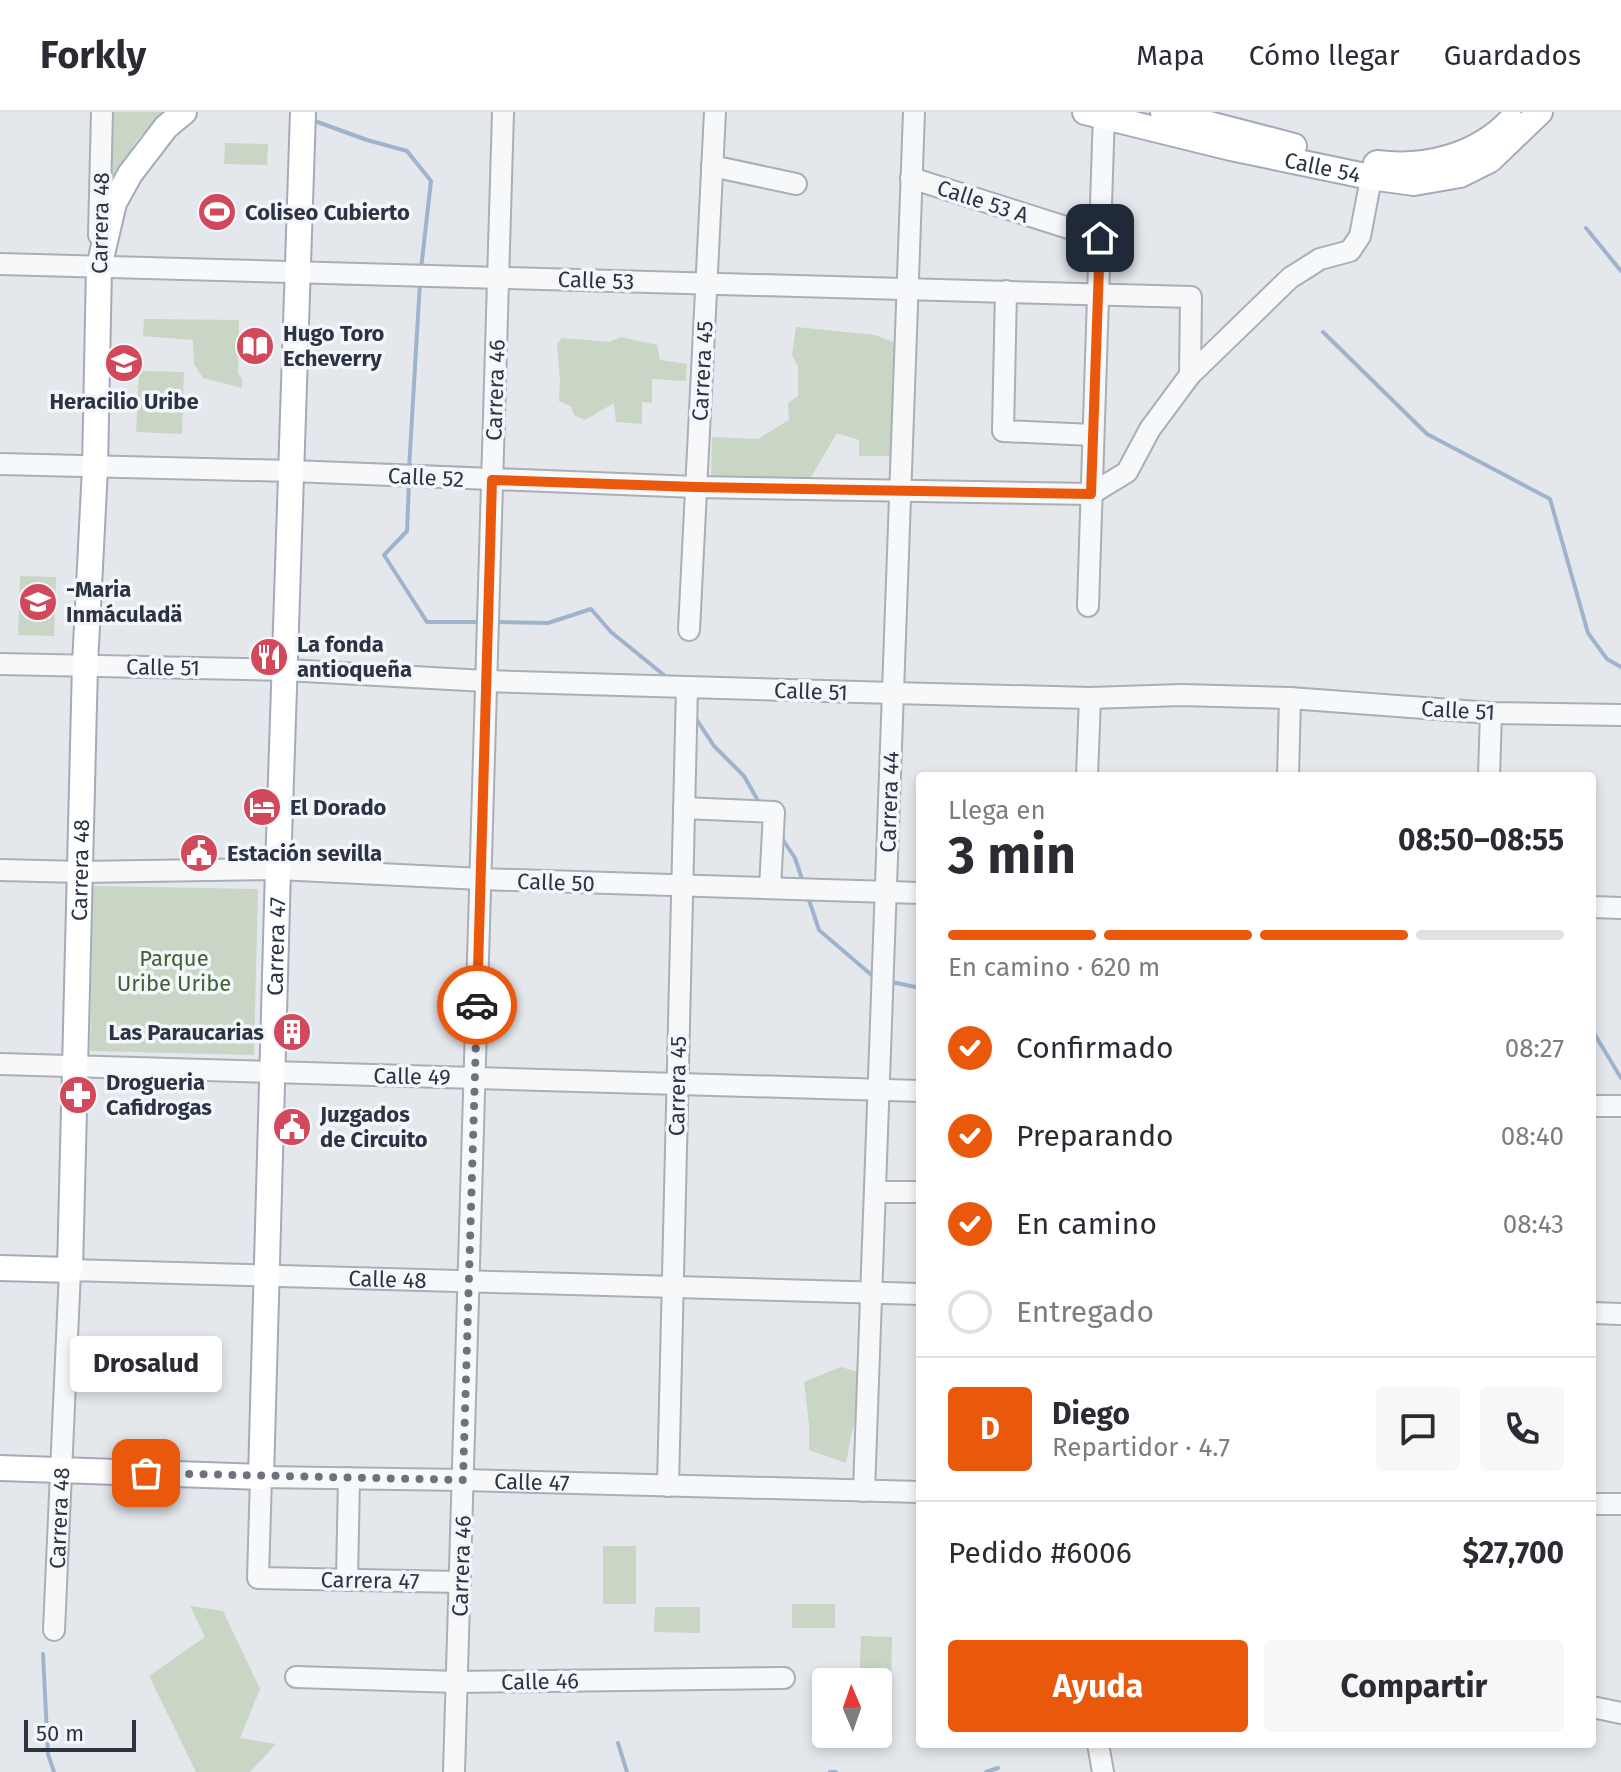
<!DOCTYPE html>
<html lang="es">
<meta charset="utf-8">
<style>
:root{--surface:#fff;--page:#f7f7f7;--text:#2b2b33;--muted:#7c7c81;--line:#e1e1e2;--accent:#ea580c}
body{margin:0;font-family:"Fira Sans",sans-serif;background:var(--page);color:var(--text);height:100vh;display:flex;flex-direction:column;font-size:30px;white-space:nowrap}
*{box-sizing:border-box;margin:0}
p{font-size:26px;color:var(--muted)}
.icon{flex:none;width:44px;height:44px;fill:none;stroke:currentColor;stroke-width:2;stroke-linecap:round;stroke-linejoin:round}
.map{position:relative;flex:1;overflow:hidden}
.details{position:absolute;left:916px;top:660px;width:680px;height:976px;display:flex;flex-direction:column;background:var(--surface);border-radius:8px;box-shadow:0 4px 12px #0003}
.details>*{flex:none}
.needle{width:52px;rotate:358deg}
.controls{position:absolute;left:812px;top:1556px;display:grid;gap:16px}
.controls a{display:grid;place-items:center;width:80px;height:80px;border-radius:8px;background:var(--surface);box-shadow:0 4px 12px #0003;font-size:40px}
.scale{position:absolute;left:24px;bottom:20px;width:112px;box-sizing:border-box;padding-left:8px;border:4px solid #2b3445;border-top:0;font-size:22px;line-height:28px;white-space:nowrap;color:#2b3445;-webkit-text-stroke:6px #f4f6f9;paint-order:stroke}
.pin{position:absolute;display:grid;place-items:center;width:68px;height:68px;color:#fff;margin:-34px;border-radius:16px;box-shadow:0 4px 12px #0006}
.courier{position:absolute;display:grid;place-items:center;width:80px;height:80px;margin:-40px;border:6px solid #ea580c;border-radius:50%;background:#fff;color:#222;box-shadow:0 2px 10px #0007}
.bubble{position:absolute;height:56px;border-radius:8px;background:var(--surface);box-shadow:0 4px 12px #0003;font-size:26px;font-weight:700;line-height:56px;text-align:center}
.head em{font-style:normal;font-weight:700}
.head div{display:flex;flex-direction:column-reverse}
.head{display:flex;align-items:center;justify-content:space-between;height:136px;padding:0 32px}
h1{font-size:52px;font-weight:700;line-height:60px}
.bar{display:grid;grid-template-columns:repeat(4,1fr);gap:12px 8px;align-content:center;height:96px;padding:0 32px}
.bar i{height:10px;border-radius:6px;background:var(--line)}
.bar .on{background:var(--accent)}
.bar p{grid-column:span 4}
.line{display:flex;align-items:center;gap:20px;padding:0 32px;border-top:2px solid var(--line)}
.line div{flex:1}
.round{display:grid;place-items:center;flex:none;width:84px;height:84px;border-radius:8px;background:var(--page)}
ol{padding:0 32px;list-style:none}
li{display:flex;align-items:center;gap:24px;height:88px}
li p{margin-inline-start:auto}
li .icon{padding:8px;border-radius:50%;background:var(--accent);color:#fff;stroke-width:4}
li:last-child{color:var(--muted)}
li i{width:44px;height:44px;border:4px solid var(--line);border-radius:50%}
.action{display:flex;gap:16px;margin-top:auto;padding:16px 32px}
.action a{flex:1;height:92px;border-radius:8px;background:var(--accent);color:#fff;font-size:32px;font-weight:700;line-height:92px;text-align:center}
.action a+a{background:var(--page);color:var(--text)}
header{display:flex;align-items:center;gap:48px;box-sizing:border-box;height:112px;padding:0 40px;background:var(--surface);border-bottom:2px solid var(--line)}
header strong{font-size:38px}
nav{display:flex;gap:44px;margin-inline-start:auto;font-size:28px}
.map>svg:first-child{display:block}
.green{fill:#c9d6c5}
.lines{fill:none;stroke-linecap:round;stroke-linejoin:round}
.stream{stroke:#9fb4cc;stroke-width:4}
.minor-casing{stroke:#a9aeb7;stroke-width:24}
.major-casing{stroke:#a3abb8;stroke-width:28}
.minor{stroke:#f7f8fa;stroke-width:20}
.major{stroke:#fff;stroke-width:24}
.done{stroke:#6c737f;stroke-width:8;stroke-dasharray:0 14.4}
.route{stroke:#ea580c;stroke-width:10}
.labels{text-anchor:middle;stroke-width:7;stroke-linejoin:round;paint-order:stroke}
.street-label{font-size:22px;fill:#2b3445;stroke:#f4f6f9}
.poi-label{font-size:22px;font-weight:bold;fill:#2b3445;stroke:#f4f6f9;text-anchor:start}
.park-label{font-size:22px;fill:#3f6138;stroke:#f4f6f9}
</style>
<header>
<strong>Forkly</strong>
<nav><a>Mapa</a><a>Cómo llegar</a><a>Guardados</a></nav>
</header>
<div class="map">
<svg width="1621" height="1660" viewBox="0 0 1621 1660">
<rect width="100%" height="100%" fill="#e4e7ec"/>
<path class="green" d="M 107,0 L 163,0 L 137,28 L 108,72 Z
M 225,31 L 268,32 L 267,53 L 224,52 Z
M 144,207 L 239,208 L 238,262 L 242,266 L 242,276 L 203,266 L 194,252 L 193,228 L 143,224 Z
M 796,215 L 875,223 L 898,232 L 893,344 L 859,344 L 859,328 L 837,321 L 805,375 L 711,369 L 712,325 L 758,327 L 789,308 L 788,291 L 798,284 L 798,255 L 792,243 Z
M 621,225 L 657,233 L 660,248 L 687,252 L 686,269 L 652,267 L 652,291 L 642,290 L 642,312 L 616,310 L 614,291 L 585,308 L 574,303 L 571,295 L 559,289 L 560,269 L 557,232 L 562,226 L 609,230 Z
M 139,259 L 184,260 L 182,322 L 136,320 Z
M 20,464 L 56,465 L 54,524 L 18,523 Z
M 93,774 L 258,777 L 254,943 L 90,939 Z
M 841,1255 L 868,1263 L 851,1324 L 846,1351 L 809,1338 L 809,1312 L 804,1270 Z
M 603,1434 L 636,1434 L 636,1492 L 603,1492 Z
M 792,1492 L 835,1492 L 835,1516 L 792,1516 Z
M 190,1494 L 223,1499 L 260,1577 L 240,1626 L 276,1632 L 250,1660 L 196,1660 L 149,1564 L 205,1525 Z
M 655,1495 L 700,1495 L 700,1521 L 654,1520 Z
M 861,1524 L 892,1525 L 891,1581 L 878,1581 L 878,1570 L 859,1570 Z"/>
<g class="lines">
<path class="stream" d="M 312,8 L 367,28 L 407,39 L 431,69 L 421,157
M 1586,116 L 1621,159
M 1323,220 L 1427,322 L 1550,387 L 1588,521 L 1607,547 L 1621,555
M 409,357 L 420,170
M 409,369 L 407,419 L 384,443 L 427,510 L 480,510
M 493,510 L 548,511 L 591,497 L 611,520 L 670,568
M 695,605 L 714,634 L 744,664 L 761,694
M 781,725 L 795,746 L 803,770
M 807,782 L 819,818 L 875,866
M 887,869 L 920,876
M 1592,918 L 1621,966
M 43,1542 L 48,1642 L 54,1660
M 618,1631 L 627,1660
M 830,1660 L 836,1660
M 986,1660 L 998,1656"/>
<defs>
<g id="minor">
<path d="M 712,54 L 796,72"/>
<path d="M 911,66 L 1100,126"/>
<path d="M 99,123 L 102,0"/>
<path d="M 0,152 L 1191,185 L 1190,263"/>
<path d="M 1006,179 L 1003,319 L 1093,323"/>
<path d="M 0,352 L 292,359 L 696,375 L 1091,382 L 1127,360 L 1150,317 L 1190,263 L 1290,166 L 1320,147 L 1350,139 L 1360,124 L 1374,51"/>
<path d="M 1088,494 L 1104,0"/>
<path d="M 689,518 L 715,0"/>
<path d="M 0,552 L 286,558 L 486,569 L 893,581 L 1090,586 L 1182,583 L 1290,586 L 1491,601 L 1621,603"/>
<path d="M 1087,664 L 1090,586"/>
<path d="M 1288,664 L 1290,586"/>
<path d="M 1489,664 L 1491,601"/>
<path d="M 684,696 L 774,700 L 770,776"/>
<path d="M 0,758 L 80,760 L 278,757 L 481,767 L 920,781"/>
<path d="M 1592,795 L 1621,796"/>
<path d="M 0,952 L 920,979"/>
<path d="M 1592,994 L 1621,994"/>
<path d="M 875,1080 L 920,1080"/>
<path d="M 1592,1201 L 1621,1202"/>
<path d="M 668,1374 L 687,575"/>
<path d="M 864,1379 L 914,0"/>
<path d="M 1592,1392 L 1621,1392"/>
<path d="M 347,1468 L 349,1366"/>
<path id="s1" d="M 460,1470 L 258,1466 L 261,1365 L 463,1368 L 920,1380"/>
<path id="s2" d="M 54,1518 L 70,1158 L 920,1182"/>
<path d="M 296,1565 L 457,1570 L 784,1566"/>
<path d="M 1592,1595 L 1621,1601"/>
<path d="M 1098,1632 L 1103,1660"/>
<path d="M 454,1660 L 503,0"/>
</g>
<g id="major">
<path id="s3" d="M 1085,0 L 1231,36 L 1370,65 L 1414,71 L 1460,63 L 1490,48 L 1540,0"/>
<path d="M 1163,0 L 1294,34"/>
<path d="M 1377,51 C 1426,57 1477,44 1511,8"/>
<path id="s4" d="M 0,1156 L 70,1158 L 85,553 L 95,356 L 99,155 L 114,91 L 130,62 L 166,15 L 184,0"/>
<path id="s5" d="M 0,1356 L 261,1365 L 278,757 L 303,0"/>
</g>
</defs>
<use href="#minor" class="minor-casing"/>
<use href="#major" class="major-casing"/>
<use href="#minor" class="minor"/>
<use href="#major" class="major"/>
</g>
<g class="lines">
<path class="done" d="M 146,1361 L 463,1368 L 477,893"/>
<path class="route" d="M 477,893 L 492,368 L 696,375 L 1091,382 L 1100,126"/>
</g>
<defs>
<symbol id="stadium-disc" viewBox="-11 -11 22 22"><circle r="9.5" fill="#d1495b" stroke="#f4f6f9"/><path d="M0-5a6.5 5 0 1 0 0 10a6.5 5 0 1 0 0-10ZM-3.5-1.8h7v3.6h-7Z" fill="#fff"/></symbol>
<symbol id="library-disc" viewBox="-11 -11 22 22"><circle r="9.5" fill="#d1495b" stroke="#f4f6f9"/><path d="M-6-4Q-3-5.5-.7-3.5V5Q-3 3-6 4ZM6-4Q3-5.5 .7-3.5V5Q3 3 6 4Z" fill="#fff"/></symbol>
<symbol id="school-disc" viewBox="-11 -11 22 22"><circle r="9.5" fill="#d1495b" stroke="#f4f6f9"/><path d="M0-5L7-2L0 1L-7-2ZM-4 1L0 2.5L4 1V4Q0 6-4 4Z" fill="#fff"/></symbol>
<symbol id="restaurant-disc" viewBox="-11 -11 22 22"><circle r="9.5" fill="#d1495b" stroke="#f4f6f9"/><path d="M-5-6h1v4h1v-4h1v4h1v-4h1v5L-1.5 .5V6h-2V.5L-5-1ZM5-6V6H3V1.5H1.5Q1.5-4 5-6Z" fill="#fff"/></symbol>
<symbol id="hotel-disc" viewBox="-11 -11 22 22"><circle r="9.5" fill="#d1495b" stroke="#f4f6f9"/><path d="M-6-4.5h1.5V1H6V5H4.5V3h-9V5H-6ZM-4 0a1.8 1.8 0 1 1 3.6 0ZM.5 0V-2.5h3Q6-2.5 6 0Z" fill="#fff"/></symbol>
<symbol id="civic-disc" viewBox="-11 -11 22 22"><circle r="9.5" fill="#d1495b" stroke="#f4f6f9"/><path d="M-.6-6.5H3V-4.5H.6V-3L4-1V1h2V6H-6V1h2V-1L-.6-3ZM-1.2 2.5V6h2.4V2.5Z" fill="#fff"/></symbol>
<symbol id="building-disc" viewBox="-11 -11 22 22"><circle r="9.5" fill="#d1495b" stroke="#f4f6f9"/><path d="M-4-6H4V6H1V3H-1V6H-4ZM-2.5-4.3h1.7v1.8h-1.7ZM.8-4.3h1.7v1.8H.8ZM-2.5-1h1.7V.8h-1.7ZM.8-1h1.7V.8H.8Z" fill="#fff"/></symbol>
<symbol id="pharmacy-disc" viewBox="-11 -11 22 22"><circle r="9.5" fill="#d1495b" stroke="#f4f6f9"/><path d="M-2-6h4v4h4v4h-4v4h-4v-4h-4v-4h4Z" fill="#fff"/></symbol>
</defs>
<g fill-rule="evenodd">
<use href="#stadium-disc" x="195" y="78" width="44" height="44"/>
<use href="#library-disc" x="233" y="212" width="44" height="44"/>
<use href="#school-disc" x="102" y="229" width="44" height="44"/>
<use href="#school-disc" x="16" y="468" width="44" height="44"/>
<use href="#restaurant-disc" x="247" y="523" width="44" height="44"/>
<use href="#hotel-disc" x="240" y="673" width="44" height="44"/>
<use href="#civic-disc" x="177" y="719" width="44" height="44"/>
<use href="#building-disc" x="270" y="898" width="44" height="44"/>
<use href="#pharmacy-disc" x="56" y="961" width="44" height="44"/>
<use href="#civic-disc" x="270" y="993" width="44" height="44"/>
</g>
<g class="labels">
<g class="street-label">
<text dy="8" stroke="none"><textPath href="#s3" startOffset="244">Calle 54</textPath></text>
<text transform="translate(983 89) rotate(18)" y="8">Calle 53 A</text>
<text transform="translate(100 111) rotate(-89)" y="8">Carrera 48</text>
<text transform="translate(596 168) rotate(2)" y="8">Calle 53</text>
<text transform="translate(702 259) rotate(-87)" y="8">Carrera 45</text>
<text transform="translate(495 278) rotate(-88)" y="8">Carrera 46</text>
<text transform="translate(426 365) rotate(3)" y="8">Calle 52</text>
<text transform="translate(163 555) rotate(1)" y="8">Calle 51</text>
<text transform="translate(811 579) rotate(2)" y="8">Calle 51</text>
<text transform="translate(1458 598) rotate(3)" y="8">Calle 51</text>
<text transform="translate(889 690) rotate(-88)" y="8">Carrera 44</text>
<text dy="8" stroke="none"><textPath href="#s4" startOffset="470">Carrera 48</textPath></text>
<text transform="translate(556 770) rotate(2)" y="8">Calle 50</text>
<text dy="8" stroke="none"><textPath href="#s5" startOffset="792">Carrera 47</textPath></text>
<text transform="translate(412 964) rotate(1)" y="8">Calle 49</text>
<text transform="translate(677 974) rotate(-89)" y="8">Carrera 45</text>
<text dy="8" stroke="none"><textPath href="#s2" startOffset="678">Calle 48</textPath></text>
<text dy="8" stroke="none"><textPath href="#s1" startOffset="574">Calle 47</textPath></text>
<text dy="8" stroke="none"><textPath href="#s2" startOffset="112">Carrera 48</textPath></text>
<text transform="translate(461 1454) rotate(-88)" y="8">Carrera 46</text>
<text transform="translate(370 1468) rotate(1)" y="8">Carrera 47</text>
<text transform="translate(540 1569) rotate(-1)" y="8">Calle 46</text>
</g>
<g class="poi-label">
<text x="245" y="108">Coliseo Cubierto</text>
<text x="283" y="229">Hugo Toro<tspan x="283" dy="25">Echeverry</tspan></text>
<text x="124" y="297" text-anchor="middle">Heracilio Uribe</text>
<text x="66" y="485">-Maria<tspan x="66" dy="25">Inmáculadä</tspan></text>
<text x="297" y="540">La fonda<tspan x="297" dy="25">antioqueña</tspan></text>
<text x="290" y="703">El Dorado</text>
<text x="227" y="749">Estación sevilla</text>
<text x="264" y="928" text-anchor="end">Las Paraucarias</text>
<text x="106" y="978">Drogueria<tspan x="106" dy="25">Cafidrogas</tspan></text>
<text x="320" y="1010">Juzgados<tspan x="320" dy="25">de Circuito</tspan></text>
</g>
<g class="park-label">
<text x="174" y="854">Parque<tspan x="174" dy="25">Uribe Uribe</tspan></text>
</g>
</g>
</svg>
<div class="controls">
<a><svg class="needle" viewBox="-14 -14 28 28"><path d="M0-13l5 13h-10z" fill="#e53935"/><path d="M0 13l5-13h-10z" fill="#7c7c81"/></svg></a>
</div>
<div class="scale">50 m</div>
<div class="pin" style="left:146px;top:1361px;background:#ea580c"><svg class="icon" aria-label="bag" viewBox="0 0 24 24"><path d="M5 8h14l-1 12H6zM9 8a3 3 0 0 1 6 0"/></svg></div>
<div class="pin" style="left:1100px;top:126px;background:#1f2937"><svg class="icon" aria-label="home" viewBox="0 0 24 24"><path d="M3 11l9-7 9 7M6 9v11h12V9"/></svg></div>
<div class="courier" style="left:477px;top:893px"><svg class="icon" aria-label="car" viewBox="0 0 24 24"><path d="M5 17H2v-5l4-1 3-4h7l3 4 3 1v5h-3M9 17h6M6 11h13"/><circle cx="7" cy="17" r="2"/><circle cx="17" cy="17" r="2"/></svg></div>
<div class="bubble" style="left:70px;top:1224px;width:152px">Drosalud</div>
<section class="details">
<div class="head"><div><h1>3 min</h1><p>Llega en</p></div><em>08:50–08:55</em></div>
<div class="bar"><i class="on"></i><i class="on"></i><i class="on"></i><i></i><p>En camino · 620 m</p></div>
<ol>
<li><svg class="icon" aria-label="check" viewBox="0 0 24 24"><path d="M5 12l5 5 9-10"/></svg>Confirmado<p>08:27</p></li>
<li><svg class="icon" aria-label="check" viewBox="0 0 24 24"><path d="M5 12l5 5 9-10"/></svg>Preparando<p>08:40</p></li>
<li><svg class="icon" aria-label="check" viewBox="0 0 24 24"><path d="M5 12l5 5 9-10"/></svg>En camino<p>08:43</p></li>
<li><i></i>Entregado</li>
</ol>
<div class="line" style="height:144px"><b class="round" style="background:var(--accent);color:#fff">D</b><div><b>Diego</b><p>Repartidor · 4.7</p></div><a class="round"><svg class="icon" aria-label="chat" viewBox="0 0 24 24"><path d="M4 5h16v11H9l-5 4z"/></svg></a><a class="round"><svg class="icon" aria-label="phone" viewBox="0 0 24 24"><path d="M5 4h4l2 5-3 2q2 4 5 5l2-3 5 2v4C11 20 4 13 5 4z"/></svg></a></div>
<div class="line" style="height:104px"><div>Pedido #6006</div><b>$27,700</b></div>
<div class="action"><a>Ayuda</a><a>Compartir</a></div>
</section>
</div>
